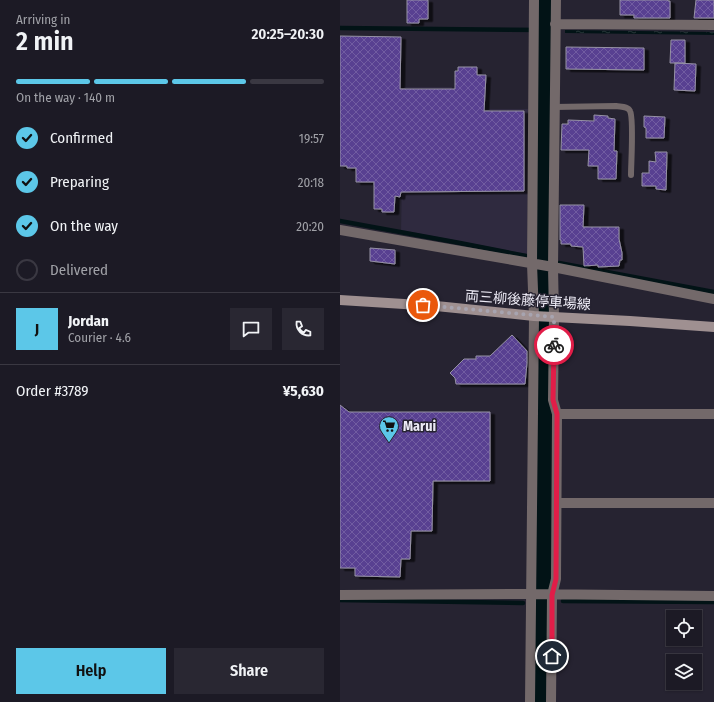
<!DOCTYPE html>
<meta charset="utf-8">
<style>
:root{--surface:#1c1a25;--page:#292732;--text:#f1f3f6;--muted:#a0a1a7;--line:#3a3842;--accent:#5cc7e8}
body{margin:0;font-family:"Fira Sans Condensed","Noto Sans JP",sans-serif;background:var(--page);color:var(--text);height:100vh;display:flex;flex-direction:column;font-size:15px;white-space:nowrap}
*{box-sizing:border-box;margin:0}
p{font-size:13px;color:var(--muted)}
.icon{flex:none;width:22px;height:22px;fill:none;stroke:currentColor;stroke-width:2;stroke-linecap:round;stroke-linejoin:round}
.map{position:relative;flex:1;overflow:hidden}
.drawer{display:flex;flex-direction:column;background:var(--surface);width:340px}
.drawer>*{flex:none}
.controls{position:absolute;left:326px;top:610px;display:grid;gap:8px}
.controls a{display:grid;place-items:center;width:36px;height:36px;border-radius:0px;background:var(--surface);box-shadow:0 1px 3px #0004,0 0 0 1px var(--line);font-size:20px}
.pin{position:absolute;display:grid;place-items:center;width:34px;height:34px;color:#fff;margin:-17px;border:2px solid #fff;border-radius:50%;box-shadow:0 1px 4px #0007}
.courier{position:absolute;display:grid;place-items:center;width:40px;height:40px;margin:-20px;border:3px solid #e11d48;border-radius:50%;background:#fff;color:#222;box-shadow:0 1px 5px #0007}
.headline em{font-style:normal;font-weight:600}
.headline div{display:flex;flex-direction:column-reverse}
.headline{display:flex;align-items:center;justify-content:space-between;height:68px;padding:0 16px}
h1{font-size:26px;font-weight:600;line-height:30px}
.bar{display:grid;grid-template-columns:repeat(4,1fr);gap:6px 4px;align-content:center;height:48px;padding:0 16px}
.bar i{height:5px;border-radius:3px;background:var(--line)}
.bar .on{background:var(--accent)}
.bar p{grid-column:span 4}
.line{display:flex;align-items:center;gap:10px;padding:0 16px;border-top:1px solid var(--line)}
.line div{flex:1}
.round{display:grid;place-items:center;flex:none;width:42px;height:42px;border-radius:0px;background:var(--page)}
ol{padding:0 16px;list-style:none}
li{display:flex;align-items:center;gap:12px;height:44px}
li p{margin-inline-start:auto}
li .icon{padding:4px;border-radius:50%;background:var(--accent);color:#111;stroke-width:4}
li:last-child{color:var(--muted)}
li i{width:22px;height:22px;border:2px solid var(--line);border-radius:50%}
.button{display:flex;gap:8px;margin-top:auto;padding:8px 16px}
.button a{flex:1;height:46px;border-radius:0px;background:var(--accent);color:#111;font-size:16px;font-weight:600;line-height:46px;text-align:center}
.button a+a{background:var(--page);color:var(--text)}
main{display:flex;flex:1;min-height:0}
.map>svg:first-child{display:block}
.built{fill:#2f2a3f}
.water{fill:url(#water-ripples)}
.lines{fill:none;stroke-linecap:round;stroke-linejoin:round}
.stream{stroke:#021316;stroke-width:4.5}
.river{stroke:#021316;stroke-width:27}
.building{fill:url(#building-cross-hatch);stroke:#9692a5;filter:url(#shadow)}
.service{stroke:#73696a;stroke-width:6}
.minor{stroke:#73696a;stroke-width:10}
.secondary{stroke:#9f9091;stroke-width:10}
.done{stroke:#a7a4b0;stroke-width:4;stroke-dasharray:0 7.2}
.route{stroke:#e11d48;stroke-width:5}
.labels{text-anchor:middle;stroke-width:3;stroke-linejoin:round;paint-order:stroke}
.street-label{font-size:14px;fill:#eceaf5;stroke:#262331}
.poi-label{font-size:14px;font-weight:bold;fill:#eceaf5;stroke:#262331;text-anchor:start}
</style>
<main>
<section class="drawer">
<div class="headline"><div><h1>2 min</h1><p>Arriving in</p></div><em>20:25–20:30</em></div>
<div class="bar"><i class="on"></i><i class="on"></i><i class="on"></i><i></i><p>On the way · 140 m</p></div>
<ol>
<li><svg class="icon" aria-label="check" viewBox="0 0 24 24"><path d="M5 12l5 5 9-10"/></svg>Confirmed<p>19:57</p></li>
<li><svg class="icon" aria-label="check" viewBox="0 0 24 24"><path d="M5 12l5 5 9-10"/></svg>Preparing<p>20:18</p></li>
<li><svg class="icon" aria-label="check" viewBox="0 0 24 24"><path d="M5 12l5 5 9-10"/></svg>On the way<p>20:20</p></li>
<li><i></i>Delivered</li>
</ol>
<div class="line" style="height:72px"><b class="round" style="background:var(--accent);color:#111">J</b><div><b>Jordan</b><p>Courier · 4.6</p></div><a class="round"><svg class="icon" aria-label="chat" viewBox="0 0 24 24"><path d="M4 5h16v11H9l-5 4z"/></svg></a><a class="round"><svg class="icon" aria-label="phone" viewBox="0 0 24 24"><path d="M5 4h4l2 5-3 2q2 4 5 5l2-3 5 2v4C11 20 4 13 5 4z"/></svg></a></div>
<div class="line" style="height:52px"><div>Order #3789</div><b>¥5,630</b></div>
<div class="button"><a>Help</a><a>Share</a></div>
</section>
<div class="map">
<svg width="374" height="702" viewBox="0 0 374 702">
<defs>
<pattern id="water-ripples" width="26" height="14" patternUnits="userSpaceOnUse"><rect width="26" height="14" fill="#021316"/><path d="M2 4q2-2 4 0t4 0M15 11q2-2 4 0t4 0" fill="none" stroke="#273638"/></pattern>
<pattern id="building-cross-hatch" width="8" height="8" patternUnits="userSpaceOnUse"><rect width="8" height="8" fill="#594091"/><path d="M0 0l8 8M0 8l8-8" fill="none" stroke="#715ca1"/></pattern>
<filter id="shadow"><feDropShadow dx="4.5" dy="2.5" stdDeviation="0" flood-color="#0009"/></filter>
</defs>
<rect width="100%" height="100%" fill="#262331"/>
<path class="built" d="M 64,87 L 112,87 L 113,109 L 188,109 L 187,254 L 61,230 Z"/>
<path class="water" d="M 225,30 L 374,32 L 374,35 L 225,33 Z"/>
<g class="lines">
<path class="stream" d="M 0,28 L 205,30
M 0,221 L 120,243 L 186,256
M 219,263 L 374,292
M 0,600 L 183,603
M 223,601 L 374,602"/>
<path class="river" d="M 201,702 L 203,343 L 202,258 L 205,0"/>
</g>
<path class="building" d="M 67,0 L 88,0 L 88,19 L 79,19 L 79,23 L 67,23 Z
M 280,0 L 328,0 L 328,1 L 330,1 L 330,18 L 294,18 L 294,15 L 280,15 Z
M 356,0 L 374,0 L 374,18 L 354,18 Z
M 0,36 L 61,37 L 60,89 L 115,89 L 115,71 L 118,71 L 118,67 L 137,67 L 137,75 L 146,75 L 144,111 L 184,111 L 184,191 L 61,192 L 60,197 L 55,196 L 54,212 L 42,212 L 42,209 L 34,209 L 34,182 L 16,182 L 16,168 L 7,168 L 7,166 L 0,166 Z
M 331,40 L 345,40 L 345,63 L 330,63 Z
M 226,47 L 304,48 L 304,70 L 226,69 Z
M 335,63 L 356,64 L 355,91 L 334,90 Z
M 254,115 L 268,116 L 268,118 L 275,119 L 274,151 L 277,151 L 276,179 L 258,179 L 258,166 L 248,166 L 249,150 L 221,150 L 222,124 L 228,124 L 228,120 L 254,121 Z
M 304,116 L 325,117 L 324,138 L 306,138 L 306,128 L 304,127 Z
M 315,152 L 327,152 L 326,190 L 316,189 L 316,186 L 302,186 L 302,173 L 309,173 L 309,161 L 316,162 Z
M 220,205 L 244,205 L 243,227 L 279,227 L 279,239 L 282,253 L 282,260 L 280,260 L 279,266 L 258,267 L 258,265 L 244,266 L 243,247 L 231,246 L 231,244 L 221,244 L 221,240 L 220,240 Z
M 30,248 L 55,250 L 55,264 L 30,261 Z
M 172,335 L 187,351 L 187,363 L 185,384 L 116,384 L 115,378 L 110,373 L 124,359 L 136,359 L 136,356 L 150,356 Z
M 0,405 L 9,412 L 150,412 L 150,481 L 93,481 L 92,531 L 71,531 L 70,559 L 61,559 L 60,577 L 15,576 L 15,568 L 0,568 Z"/>
<g class="lines">
<path class="service" d="M 214,107 L 276,106 C 281,107 288,106 290,111 C 294,118 291,164 291,175"/>
<path class="minor" d="M 215,24 L 374,25
M 0,230 L 213,267 L 374,299
M 217,414 L 374,414
M 217,503 L 374,503
M 0,595 L 191,594 L 374,596
M 190,702 L 194,316 L 192,264 L 194,0
M 211,702 L 212,595 L 216,579 L 217,414 L 213,400 L 214,317 L 213,267 L 216,0"/>
<path class="secondary" d="M 0,300 L 96,306 L 194,316 L 290,321 L 374,327"/>
</g>
<g class="lines">
<path class="done" d="M 83,305 L 214,317 L 214,345"/>
<path class="route" d="M 212,656 L 212,595 L 216,579 L 217,414 L 213,400 L 214,345"/>
</g>
<defs>
<symbol id="supermarket-pin" viewBox="-11 -11 22 30"><path d="M0 17L-7.5 6A9.5 9.5 0 1 1 7.5 6Z" fill="#5cc7e8" stroke="#262331"/><path d="M-6-5.5h2.5l.6 2H6L4.5 2H-2.5L-4.4-4H-6ZM-1.5 3.2a1.3 1.3 0 1 0 .1 0ZM3 3.2a1.3 1.3 0 1 0 .1 0Z" fill="#111"/></symbol>
</defs>
<g fill-rule="evenodd">
<use href="#supermarket-pin" x="38" y="415" width="22" height="30"/>
</g>
<g class="labels">
<g class="street-label">
<text transform="translate(188 300) rotate(4)" y="5">両三柳後藤停車場線</text>
</g>
<g class="poi-label">
<text x="63" y="431">Marui</text>
</g>
</g>
</svg>
<div class="controls">
<a><svg class="icon" aria-label="locate" viewBox="0 0 24 24"><circle cx="12" cy="12" r="6"/><path d="M12 2v4M12 18v4M2 12h4M18 12h4"/></svg></a>
<a><svg class="icon" aria-label="layers" viewBox="0 0 24 24"><path d="M12 4l9 5-9 5-9-5zM3 14l9 5 9-5"/></svg></a>
</div>
<div class="pin" style="left:83px;top:305px;background:#ea580c"><svg class="icon" aria-label="bag" viewBox="0 0 24 24"><path d="M5 8h14l-1 12H6zM9 8a3 3 0 0 1 6 0"/></svg></div>
<div class="pin" style="left:212px;top:656px;background:#1f2937"><svg class="icon" aria-label="home" viewBox="0 0 24 24"><path d="M3 11l9-7 9 7M6 9v11h12V9"/></svg></div>
<div class="courier" style="left:214px;top:345px"><svg class="icon" aria-label="bike" viewBox="0 0 24 24"><circle cx="6" cy="16" r="4"/><circle cx="18" cy="16" r="4"/><path d="M6 16l4-8h5l3 8M10 8l3 8H6M13 5h3"/></svg></div>
</div>
</main>
